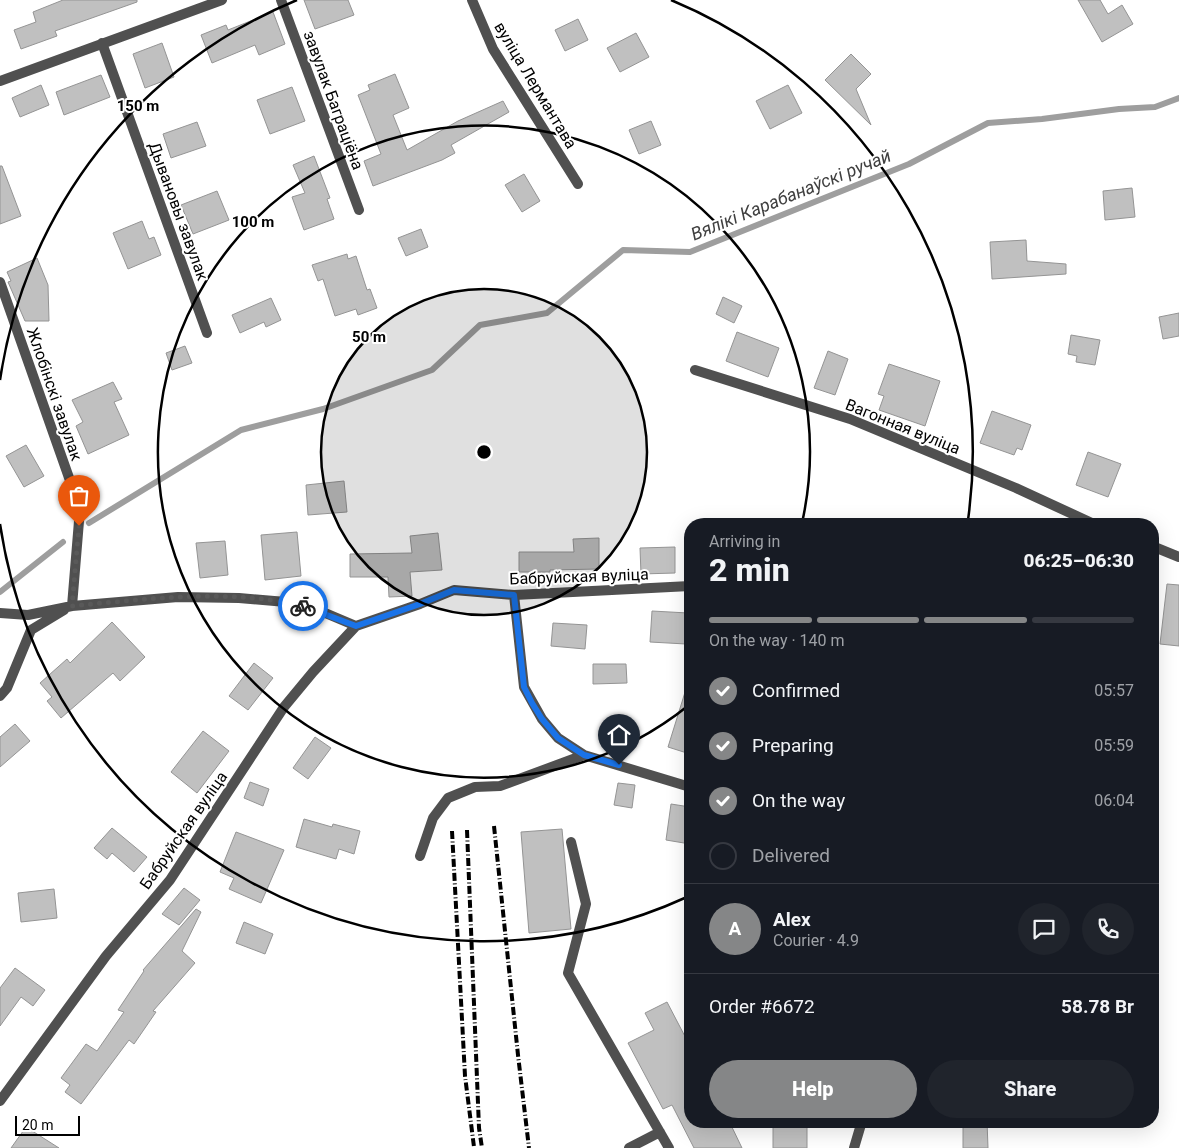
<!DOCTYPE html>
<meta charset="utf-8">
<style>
:root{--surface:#171b24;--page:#20242c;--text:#f1f3f6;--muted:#9ea1a6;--line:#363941;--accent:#858687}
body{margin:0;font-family:Roboto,sans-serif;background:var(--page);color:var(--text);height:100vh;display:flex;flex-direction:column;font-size:19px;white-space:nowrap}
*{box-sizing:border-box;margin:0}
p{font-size:16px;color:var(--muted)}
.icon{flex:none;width:28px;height:28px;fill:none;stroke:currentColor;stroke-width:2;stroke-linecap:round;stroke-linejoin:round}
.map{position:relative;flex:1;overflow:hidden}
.side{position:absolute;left:684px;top:518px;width:475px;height:610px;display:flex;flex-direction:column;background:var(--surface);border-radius:20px;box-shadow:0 5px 20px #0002}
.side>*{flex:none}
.scale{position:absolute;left:15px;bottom:12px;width:65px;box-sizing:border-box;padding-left:5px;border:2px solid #000;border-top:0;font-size:14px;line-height:18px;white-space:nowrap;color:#000;-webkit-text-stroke:4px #fff;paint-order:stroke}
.pin{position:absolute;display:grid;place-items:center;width:42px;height:42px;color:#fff;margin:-51px -21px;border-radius:50% 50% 50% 0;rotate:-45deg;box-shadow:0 0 5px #0007}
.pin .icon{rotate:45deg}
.courier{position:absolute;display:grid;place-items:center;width:50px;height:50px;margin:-25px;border:4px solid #1a73e8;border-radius:50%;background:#fff;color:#222;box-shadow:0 1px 6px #0007}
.headline em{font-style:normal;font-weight:800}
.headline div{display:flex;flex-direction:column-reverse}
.headline{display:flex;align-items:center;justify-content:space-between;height:85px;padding:0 25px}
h1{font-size:32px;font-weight:800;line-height:38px}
.bar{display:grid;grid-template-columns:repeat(4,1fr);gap:8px 5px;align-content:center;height:60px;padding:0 25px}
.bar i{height:6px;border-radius:4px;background:var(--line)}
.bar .active{background:var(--accent)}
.bar p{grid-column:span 4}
.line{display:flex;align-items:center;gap:12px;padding:0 25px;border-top:1px solid var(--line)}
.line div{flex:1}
.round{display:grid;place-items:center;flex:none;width:52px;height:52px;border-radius:26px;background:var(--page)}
ol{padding:0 25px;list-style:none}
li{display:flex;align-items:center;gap:15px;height:55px}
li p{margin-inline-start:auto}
li .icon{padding:5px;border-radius:50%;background:var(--accent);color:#fff;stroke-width:4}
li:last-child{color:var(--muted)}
li i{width:28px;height:28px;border:2px solid var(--line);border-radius:50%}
.action{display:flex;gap:10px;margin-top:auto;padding:10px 25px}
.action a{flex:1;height:58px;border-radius:30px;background:var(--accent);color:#fff;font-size:20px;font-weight:800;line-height:58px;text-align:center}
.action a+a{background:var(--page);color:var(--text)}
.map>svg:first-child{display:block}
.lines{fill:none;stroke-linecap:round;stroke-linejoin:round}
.stream{stroke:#9e9e9e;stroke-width:6}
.building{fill:#c0c0c0;stroke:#949494}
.service{stroke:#505050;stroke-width:10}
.minor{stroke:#505050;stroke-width:10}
.rail{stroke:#000;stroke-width:4;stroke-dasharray:8 2.5 1 2.5;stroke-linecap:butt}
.done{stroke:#595959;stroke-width:5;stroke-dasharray:0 9}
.route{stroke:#1a73e8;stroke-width:6}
.ring{fill:none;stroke:#000;stroke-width:2.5}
.labels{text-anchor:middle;stroke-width:4;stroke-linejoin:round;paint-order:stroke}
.street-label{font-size:16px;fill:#000;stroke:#fff}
.water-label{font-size:18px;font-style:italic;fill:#3f3f3f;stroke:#fff}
.centre{fill:#000;stroke:#fff;stroke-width:2.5}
.ring-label{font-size:15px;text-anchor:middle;font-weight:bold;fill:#000;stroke:#fff;stroke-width:4;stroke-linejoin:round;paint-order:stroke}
</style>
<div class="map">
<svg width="1179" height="1148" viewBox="0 0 1179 1148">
<rect width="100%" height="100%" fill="#fff"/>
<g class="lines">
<path class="stream" d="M 89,523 L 241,430 L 323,409 L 432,370 L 480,325 L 547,313 L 623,250 L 690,252 L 909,164 L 988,123 L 1042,119 L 1119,109 L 1155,107 L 1179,98
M 0,592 L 63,542"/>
</g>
<path class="building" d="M 63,0 L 137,0 L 137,2 L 55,31 L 57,36 L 21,49 L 14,30 L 36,22 L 33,12 Z
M 304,0 L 348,0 L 354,15 L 315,29 Z
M 1078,0 L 1100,0 L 1108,14 L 1122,5 L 1133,24 L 1102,42 Z
M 273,12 L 285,44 L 259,55 L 255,45 L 212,63 L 201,35 L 226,25 L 228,30 Z
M 578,19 L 588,40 L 565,51 L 555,30 Z
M 636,33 L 649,57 L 620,72 L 607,48 Z
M 162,43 L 174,77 L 145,88 L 133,54 Z
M 851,54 L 871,74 L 856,89 L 871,125 L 825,80 Z
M 395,74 L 409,108 L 393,115 L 407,150 L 458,121 L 503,101 L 509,112 L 451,145 L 455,153 L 442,160 L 373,186 L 364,161 L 381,154 L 358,95 L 370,90 L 368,85 Z
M 101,75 L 110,97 L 64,115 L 56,92 Z
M 41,85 L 49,105 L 20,117 L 12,98 Z
M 788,85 L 802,113 L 770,129 L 756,101 Z
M 292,87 L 305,121 L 270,134 L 257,100 Z
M 651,121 L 661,145 L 639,154 L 629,130 Z
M 197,122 L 206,146 L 171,158 L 163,134 Z
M 314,156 L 330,198 L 327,199 L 334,219 L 304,230 L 292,197 L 305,193 L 293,165 Z
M 0,166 L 2,166 L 21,216 L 0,224 Z
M 524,174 L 540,201 L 522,212 L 505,185 Z
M 1132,188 L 1135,217 L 1105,220 L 1103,191 Z
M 217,191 L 229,220 L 193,234 L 181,205 Z
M 142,221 L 149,239 L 154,237 L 161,255 L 128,269 L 113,233 Z
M 421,229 L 428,247 L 406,256 L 398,238 Z
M 1026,240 L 1027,261 L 1066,264 L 1066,274 L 992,279 L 990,242 Z
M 347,254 L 348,259 L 356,256 L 367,290 L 370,289 L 377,308 L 358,315 L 356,309 L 335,316 L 323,279 L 318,281 L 312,265 Z
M 37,258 L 48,285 L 49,321 L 25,321 L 8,282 L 11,281 L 7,272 Z
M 723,297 L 742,306 L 734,323 L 716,314 Z
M 271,298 L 281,320 L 266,327 L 264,322 L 240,333 L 232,315 Z
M 1179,313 L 1179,336 L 1163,339 L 1159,317 Z
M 737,332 L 779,348 L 768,377 L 726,361 Z
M 1071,335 L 1100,340 L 1095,365 L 1076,362 L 1077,356 L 1068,354 Z
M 185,346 L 192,363 L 172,370 L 166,353 Z
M 828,351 L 848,359 L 835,395 L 814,388 Z
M 889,364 L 940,381 L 925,426 L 879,410 L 884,396 L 878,394 Z
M 113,382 L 122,399 L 114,402 L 129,435 L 88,454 L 76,426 L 83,422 L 72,400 Z
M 992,411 L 1031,425 L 1022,450 L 1017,448 L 1014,455 L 980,443 Z
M 26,445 L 44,476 L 24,487 L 6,456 Z
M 1088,452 L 1121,464 L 1108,497 L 1076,485 Z
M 344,481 L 347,512 L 308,515 L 306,485 Z
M 297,532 L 301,576 L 265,580 L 261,535 Z
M 438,533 L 442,570 L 410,572 L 412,596 L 389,597 L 388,577 L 350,577 L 350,554 L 412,553 L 410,536 Z
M 599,538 L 599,569 L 550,570 L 550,572 L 519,572 L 519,552 L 574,552 L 573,539 Z
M 225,541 L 228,575 L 200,578 L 196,543 Z
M 675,547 L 675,573 L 641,574 L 640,548 Z
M 1167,584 L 1179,585 L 1179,646 L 1160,644 Z
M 652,611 L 688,613 L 686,644 L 650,642 Z
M 112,622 L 145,657 L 120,681 L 113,673 L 61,718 L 47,701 L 52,697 L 40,683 L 67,659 L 70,663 Z
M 553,623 L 587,625 L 585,649 L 551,646 Z
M 254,663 L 273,678 L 248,710 L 229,696 Z
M 593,664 L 626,664 L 627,683 L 593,684 Z
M 686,689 L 690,689 L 690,754 L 668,747 Z
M 15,724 L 30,741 L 0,767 L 0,737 Z
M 203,731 L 229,751 L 197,793 L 171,772 Z
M 315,737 L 331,748 L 308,779 L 293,768 Z
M 250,782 L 269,789 L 263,806 L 244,798 Z
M 618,783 L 635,785 L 632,808 L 614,805 Z
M 671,804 L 690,807 L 690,844 L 666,840 Z
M 304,819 L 332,827 L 333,824 L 360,831 L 354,854 L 339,849 L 336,859 L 296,847 Z
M 112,828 L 147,857 L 134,872 L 112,853 L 107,859 L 94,848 Z
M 562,829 L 571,929 L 529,933 L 521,832 Z
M 236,832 L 284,850 L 261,903 L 229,889 L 234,878 L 220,872 Z
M 184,888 L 200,900 L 179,925 L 162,914 Z
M 54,889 L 57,918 L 21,922 L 18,893 Z
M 196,909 L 201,912 L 182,951 L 195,963 L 153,1011 L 156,1012 L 134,1044 L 129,1040 L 81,1104 L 65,1092 L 70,1085 L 61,1078 L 86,1044 L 97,1051 L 124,1012 L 118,1010 L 144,971 L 143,970 Z
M 244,922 L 273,934 L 265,954 L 236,943 Z
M 15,968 L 45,990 L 33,1006 L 21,997 L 0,1026 L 0,988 Z
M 667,1002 L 690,1046 L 690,1121 L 729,1121 L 742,1148 L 694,1148 L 672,1105 L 663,1109 L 628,1043 L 654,1030 L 645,1013 Z
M 773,1121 L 807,1121 L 807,1148 L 773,1148 Z
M 963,1121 L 987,1121 L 988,1148 L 963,1148 Z
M 26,1127 L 59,1148 L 11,1148 Z"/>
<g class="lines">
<path class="service" d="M 571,842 L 586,904 L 568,973 L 669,1148
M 629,1148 L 660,1132"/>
<path class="minor" d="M 281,0 L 359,210
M 472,0 L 493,49 L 578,184
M 102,43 L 207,333
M 0,81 L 222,0
M 0,282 L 80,509 L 72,606
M 695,370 L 850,419 L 1016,488 L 1094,524
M 1152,546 L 1179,557
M 514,595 L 524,687 L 542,719 L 558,738 L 584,755 L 690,787
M 0,613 L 28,615 L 72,606 L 178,597 L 239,598 L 286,602 L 311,607 L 356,626
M 0,696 L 7,688 L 31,630 L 64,610
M 420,856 L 433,818 L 448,798 L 475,787 L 500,786 L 584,755
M 0,1101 L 106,956 L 170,880 L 284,707 L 313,672 L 356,626 L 420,604 L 454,590 L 514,595 L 690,586
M 854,1148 L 862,1121"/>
<path class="rail" d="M 494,826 L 518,1055 L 529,1148
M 467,830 L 479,1128 L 482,1148
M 452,831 L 465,1076 L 474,1147"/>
</g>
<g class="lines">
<path class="done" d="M 79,526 L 72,606 C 148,599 228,588 303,606"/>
<path class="route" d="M 303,606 L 356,626 L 420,604 L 454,590 L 514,595 L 524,687 L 532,703 L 542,719 L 558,738 L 584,755 L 619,765"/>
</g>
<circle cx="484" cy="452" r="163" fill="#000" fill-opacity=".12"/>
<g class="ring">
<circle cx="484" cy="452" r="163"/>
<path d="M689 705A326 326 0 1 1 802 523"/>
<path d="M687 897A489 489 0 0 1 0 524M0 380A489 489 0 0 1 297 0M671 0A489 489 0 0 1 968 520"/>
</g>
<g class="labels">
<g class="street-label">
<text transform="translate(536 85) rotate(59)" y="6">вуліца Лермантава</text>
<text transform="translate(334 100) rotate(70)" y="6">завулак Баграціёна</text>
<text transform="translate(179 211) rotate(70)" y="6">Дывановы завулак</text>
<text transform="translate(55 394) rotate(71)" y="6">Жлобінскі завулак</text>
<text transform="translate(903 426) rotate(22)" y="6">Вагонная вуліца</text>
<text transform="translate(579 576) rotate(-2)" y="6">Бабруйская вуліца</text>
<text transform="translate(183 830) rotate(-55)" y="6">Бабруйская вуліца</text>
</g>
<g class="water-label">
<text transform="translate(791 195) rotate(-22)" y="6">Вялікі Карабанаўскі ручай</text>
</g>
</g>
<circle cx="484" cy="452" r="8" class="centre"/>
<g class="ring-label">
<text x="138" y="111">150 m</text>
<text x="253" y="227">100 m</text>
<text x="369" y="342">50 m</text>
</g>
</svg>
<div class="scale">20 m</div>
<div class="pin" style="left:79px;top:526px;background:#ea580c"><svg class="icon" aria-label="bag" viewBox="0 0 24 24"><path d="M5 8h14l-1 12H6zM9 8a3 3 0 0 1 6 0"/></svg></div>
<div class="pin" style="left:619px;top:765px;background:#1f2937"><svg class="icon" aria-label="home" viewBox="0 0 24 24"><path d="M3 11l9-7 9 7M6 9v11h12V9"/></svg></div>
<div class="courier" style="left:303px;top:606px"><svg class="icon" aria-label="bike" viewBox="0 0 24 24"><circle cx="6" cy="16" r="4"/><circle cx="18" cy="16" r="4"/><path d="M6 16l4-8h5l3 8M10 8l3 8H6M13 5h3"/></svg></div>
<section class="side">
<div class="headline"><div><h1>2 min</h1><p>Arriving in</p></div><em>06:25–06:30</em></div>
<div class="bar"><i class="active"></i><i class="active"></i><i class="active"></i><i></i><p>On the way · 140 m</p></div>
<ol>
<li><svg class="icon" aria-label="check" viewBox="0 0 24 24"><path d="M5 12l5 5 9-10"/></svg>Confirmed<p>05:57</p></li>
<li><svg class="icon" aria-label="check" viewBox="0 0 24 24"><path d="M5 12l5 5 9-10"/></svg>Preparing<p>05:59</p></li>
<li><svg class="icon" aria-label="check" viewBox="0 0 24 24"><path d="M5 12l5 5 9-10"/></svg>On the way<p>06:04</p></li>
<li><i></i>Delivered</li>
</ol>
<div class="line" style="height:90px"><b class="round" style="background:var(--accent);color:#fff">A</b><div><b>Alex</b><p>Courier · 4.9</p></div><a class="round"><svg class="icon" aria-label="chat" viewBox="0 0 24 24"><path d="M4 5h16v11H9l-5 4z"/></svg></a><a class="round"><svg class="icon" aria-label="phone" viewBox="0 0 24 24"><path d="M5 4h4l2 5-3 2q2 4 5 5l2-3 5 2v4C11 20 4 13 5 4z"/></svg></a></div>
<div class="line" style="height:65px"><div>Order #6672</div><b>58.78 Br</b></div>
<div class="action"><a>Help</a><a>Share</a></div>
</section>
</div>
